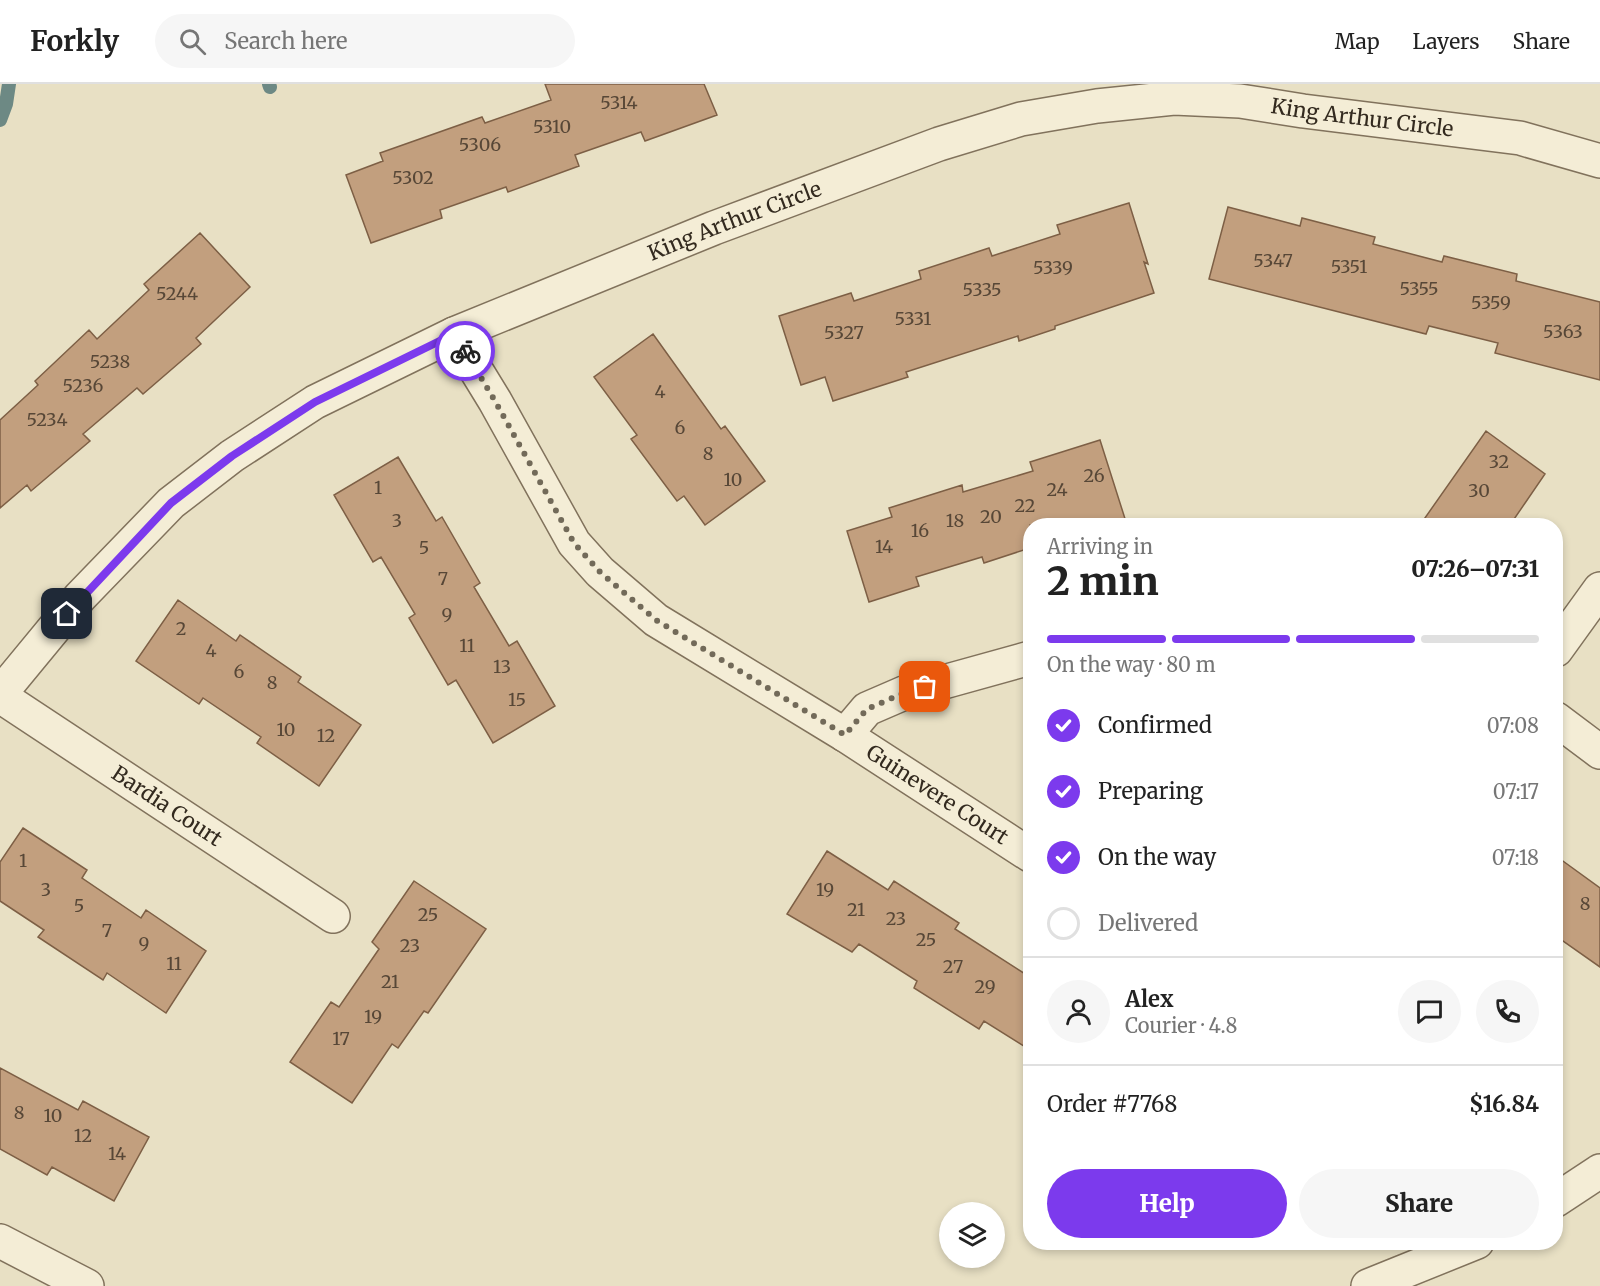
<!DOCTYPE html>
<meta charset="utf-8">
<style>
:root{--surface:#fff;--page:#f6f6f6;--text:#222;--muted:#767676;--line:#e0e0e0;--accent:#7c3aed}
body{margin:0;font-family:Merriweather,serif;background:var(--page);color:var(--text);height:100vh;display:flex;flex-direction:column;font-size:22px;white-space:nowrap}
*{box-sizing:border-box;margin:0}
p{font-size:20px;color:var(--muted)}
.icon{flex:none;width:33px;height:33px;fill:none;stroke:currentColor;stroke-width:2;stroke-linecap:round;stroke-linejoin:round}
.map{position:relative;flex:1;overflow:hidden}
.side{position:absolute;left:1023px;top:434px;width:540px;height:732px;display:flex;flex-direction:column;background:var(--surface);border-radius:24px;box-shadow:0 3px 9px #0003}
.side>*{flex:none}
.controls{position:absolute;left:939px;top:1118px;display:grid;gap:12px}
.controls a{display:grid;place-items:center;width:66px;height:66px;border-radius:50%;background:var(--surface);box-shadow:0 3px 9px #0003;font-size:30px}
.pin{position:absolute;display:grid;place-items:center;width:51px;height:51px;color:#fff;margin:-26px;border-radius:12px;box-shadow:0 3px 9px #0006}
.courier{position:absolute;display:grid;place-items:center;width:60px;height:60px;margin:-30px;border:4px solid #7c3aed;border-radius:50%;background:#fff;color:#222;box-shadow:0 2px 8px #0007}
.summary em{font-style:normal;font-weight:800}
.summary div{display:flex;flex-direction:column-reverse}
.summary{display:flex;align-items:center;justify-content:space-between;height:102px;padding:0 24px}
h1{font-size:39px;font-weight:800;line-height:45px}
.bar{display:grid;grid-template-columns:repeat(4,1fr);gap:9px 6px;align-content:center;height:72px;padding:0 24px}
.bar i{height:8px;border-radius:4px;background:var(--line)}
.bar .current{background:var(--accent)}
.bar p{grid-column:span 4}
.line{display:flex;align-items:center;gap:15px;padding:0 24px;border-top:2px solid var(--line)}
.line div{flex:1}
.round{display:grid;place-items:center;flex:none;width:63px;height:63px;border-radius:32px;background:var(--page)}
ol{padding:0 24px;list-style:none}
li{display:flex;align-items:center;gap:18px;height:66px}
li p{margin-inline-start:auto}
li .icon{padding:6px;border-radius:50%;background:var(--accent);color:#fff;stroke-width:4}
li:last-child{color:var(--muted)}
li i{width:33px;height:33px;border:3px solid var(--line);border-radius:50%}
.primary-button{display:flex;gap:12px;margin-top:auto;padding:12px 24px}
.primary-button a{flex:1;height:69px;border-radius:36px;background:var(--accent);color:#fff;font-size:24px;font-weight:800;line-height:69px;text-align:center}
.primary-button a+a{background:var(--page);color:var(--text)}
header{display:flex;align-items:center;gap:36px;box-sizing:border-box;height:84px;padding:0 30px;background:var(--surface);border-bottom:2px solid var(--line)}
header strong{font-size:28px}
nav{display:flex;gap:33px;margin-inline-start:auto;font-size:21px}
.search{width:420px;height:54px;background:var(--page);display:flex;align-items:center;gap:15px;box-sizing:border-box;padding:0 21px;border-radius:33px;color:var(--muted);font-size:22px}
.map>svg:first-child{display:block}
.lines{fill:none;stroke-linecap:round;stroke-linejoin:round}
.stream{stroke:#6d8984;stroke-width:14}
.building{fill:#c29f7e;stroke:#7d5f45;stroke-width:1.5}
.street-casing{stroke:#81725c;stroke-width:36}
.street{stroke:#f4edd6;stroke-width:33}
.done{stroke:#726a59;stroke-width:6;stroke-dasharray:0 10.8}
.route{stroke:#7c3aed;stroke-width:8}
.labels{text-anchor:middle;stroke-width:4.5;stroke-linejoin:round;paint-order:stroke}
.number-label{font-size:18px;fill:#574737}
.street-label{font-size:21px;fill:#332a1f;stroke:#f1ead2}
</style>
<header>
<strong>Forkly</strong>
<div class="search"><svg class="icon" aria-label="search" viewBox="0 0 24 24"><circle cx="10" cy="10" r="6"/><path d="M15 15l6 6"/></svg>Search here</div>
<nav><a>Map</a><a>Layers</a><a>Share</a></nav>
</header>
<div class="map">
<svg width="1600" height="1202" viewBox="0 0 1600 1202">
<rect width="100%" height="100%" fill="#e8e0c4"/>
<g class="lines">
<path class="stream" d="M 269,0 L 270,3
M 0,36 L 6,20 L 9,0"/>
</g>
<path class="building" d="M 545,0 L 704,0 L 717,31 L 645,57 L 641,48 L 575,71 L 579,82 L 508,108 L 506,103 L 440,126 L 442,134 L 371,159 L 346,91 L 383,77 L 380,69 L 482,33 L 485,39 L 551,16 Z
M 1129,119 L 1148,180 L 1144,178 L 1154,209 L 1055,242 L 1055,245 L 1019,257 L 1018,252 L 906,288 L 908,293 L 833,317 L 825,293 L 801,301 L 779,232 L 851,209 L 854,217 L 921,195 L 919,187 L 989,164 L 992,172 L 1060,150 L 1057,141 Z
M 1228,123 L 1300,142 L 1302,134 L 1375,153 L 1373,160 L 1442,178 L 1444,172 L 1517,190 L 1516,197 L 1600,218 L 1600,296 L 1495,269 L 1498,259 L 1429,242 L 1426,250 L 1209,195 Z
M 200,149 L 250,203 L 196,254 L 201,260 L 143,310 L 137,304 L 83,350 L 90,357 L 31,407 L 27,401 L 0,424 L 0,336 L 38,301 L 35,297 L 89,246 L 97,255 L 149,206 L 144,200 Z
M 653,250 L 721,345 L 725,342 L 765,397 L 705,441 L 684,412 L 677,417 L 631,355 L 637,351 L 594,293 Z
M 1486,347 L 1545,390 L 1510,441 L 1420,441 Z
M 1100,356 L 1127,441 L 1030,441 L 1030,464 L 984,479 L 982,473 L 916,493 L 919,502 L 869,518 L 847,447 L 892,433 L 889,424 L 962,401 L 963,408 L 1033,387 L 1030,378 Z
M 398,373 L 436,437 L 442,433 L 480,499 L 474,503 L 509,562 L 517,557 L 555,622 L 493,659 L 456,596 L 448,601 L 409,534 L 415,530 L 381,473 L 373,478 L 334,411 Z
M 178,516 L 236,557 L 240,551 L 301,593 L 298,598 L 361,641 L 319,702 L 257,659 L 261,653 L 203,614 L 199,620 L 136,577 Z
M 23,744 L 87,786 L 82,794 L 141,834 L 146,826 L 206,867 L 166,929 L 107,889 L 103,896 L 38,853 L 44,846 L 0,817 L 0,778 Z
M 827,767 L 888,806 L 894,797 L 959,839 L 955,845 L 1030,893 L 1030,966 L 984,937 L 979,945 L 914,904 L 917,897 L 859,860 L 852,868 L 787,830 Z
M 1556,772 L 1600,804 L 1600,883 L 1556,852 Z
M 414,797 L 486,845 L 428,929 L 424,927 L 398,964 L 392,960 L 352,1019 L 290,978 L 331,918 L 339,923 L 379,865 L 372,858 Z
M 0,984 L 78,1026 L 83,1017 L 149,1053 L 114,1117 L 52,1083 L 47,1091 L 0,1065 Z"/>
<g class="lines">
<defs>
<g id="street">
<path d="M 454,250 L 495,317 L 574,459 L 600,488 L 656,536 L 845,651"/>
<path d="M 1556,566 L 1600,505"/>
<path id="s1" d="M 1030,574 L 904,609 L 867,625 L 845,651 L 1030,771"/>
<path id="s2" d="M 0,610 L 80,513 L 171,419 L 232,372 L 315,318 L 454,250 L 714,144 L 939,60 L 1021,35 L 1097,22 L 1174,14 L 1240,17 L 1303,27 L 1520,54 L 1600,77"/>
<path id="s3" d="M 0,612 L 333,832"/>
<path d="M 1556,635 L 1600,668"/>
<path d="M 1556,1116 L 1600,1087"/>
<path d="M 0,1157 L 87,1202"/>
<path d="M 1368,1202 L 1477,1158"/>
</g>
</defs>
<use href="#street" class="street-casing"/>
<use href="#street" class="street"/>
</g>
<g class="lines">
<path class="done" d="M 465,267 L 495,317 L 574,459 L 600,488 L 656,536 L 845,651 L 867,625 L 904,609 L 925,603"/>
<path class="route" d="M 67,530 L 171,419 L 232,372 L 315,318 L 454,250 L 465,267"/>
</g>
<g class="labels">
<g class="number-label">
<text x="619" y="25">5314</text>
<text x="552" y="49">5310</text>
<text x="480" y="67">5306</text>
<text x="413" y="100">5302</text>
<text x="1273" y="183">5347</text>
<text x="1349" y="189">5351</text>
<text x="1053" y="190">5339</text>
<text x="1419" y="211">5355</text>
<text x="982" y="212">5335</text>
<text x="177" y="216">5244</text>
<text x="1491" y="225">5359</text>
<text x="913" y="241">5331</text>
<text x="1563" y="254">5363</text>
<text x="844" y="255">5327</text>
<text x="110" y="284">5238</text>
<text x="83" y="308">5236</text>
<text x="660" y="314">4</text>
<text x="47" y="342">5234</text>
<text x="680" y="350">6</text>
<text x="708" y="376">8</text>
<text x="1499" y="384">32</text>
<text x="1094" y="398">26</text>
<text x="733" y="402">10</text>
<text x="378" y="410">1</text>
<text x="1057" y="412">24</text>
<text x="1479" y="413">30</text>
<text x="1025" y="428">22</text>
<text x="991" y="439">20</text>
<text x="397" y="443">3</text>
<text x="955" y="443">18</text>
<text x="920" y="453">16</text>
<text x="884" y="469">14</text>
<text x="424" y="470">5</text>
<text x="443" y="501">7</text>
<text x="447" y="537">9</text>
<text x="181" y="551">2</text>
<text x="467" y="568">11</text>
<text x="211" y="573">4</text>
<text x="502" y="589">13</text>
<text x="239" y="594">6</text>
<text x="272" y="605">8</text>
<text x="517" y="622">15</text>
<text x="286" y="652">10</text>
<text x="326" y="658">12</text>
<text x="23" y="783">1</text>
<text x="46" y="812">3</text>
<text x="825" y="812">19</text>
<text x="1585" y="826">8</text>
<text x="79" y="828">5</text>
<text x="856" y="832">21</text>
<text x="428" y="837">25</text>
<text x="896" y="841">23</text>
<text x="107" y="853">7</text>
<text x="926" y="862">25</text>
<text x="144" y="866">9</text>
<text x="410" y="868">23</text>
<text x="174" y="886">11</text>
<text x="953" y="889">27</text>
<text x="390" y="904">21</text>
<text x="985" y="909">29</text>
<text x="373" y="939">19</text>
<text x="341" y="961">17</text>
<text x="19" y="1035">8</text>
<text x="53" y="1038">10</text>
<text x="83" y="1058">12</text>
<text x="117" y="1076">14</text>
</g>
<g class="street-label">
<text dy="7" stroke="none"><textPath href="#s2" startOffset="1538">King Arthur Circle</textPath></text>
<text dy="7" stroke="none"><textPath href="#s2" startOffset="890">King Arthur Circle</textPath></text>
<text dy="7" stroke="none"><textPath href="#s1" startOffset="315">Guinevere Court</textPath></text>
<text dy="7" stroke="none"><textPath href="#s3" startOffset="200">Bardia Court</textPath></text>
</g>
</g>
</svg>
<div class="controls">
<a><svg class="icon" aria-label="layers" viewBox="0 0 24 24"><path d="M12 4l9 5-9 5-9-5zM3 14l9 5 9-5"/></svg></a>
</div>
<div class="pin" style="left:925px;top:603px;background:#ea580c"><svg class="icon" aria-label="bag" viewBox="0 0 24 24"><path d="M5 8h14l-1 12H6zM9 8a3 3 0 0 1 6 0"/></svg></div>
<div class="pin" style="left:67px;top:530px;background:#1f2937"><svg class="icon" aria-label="home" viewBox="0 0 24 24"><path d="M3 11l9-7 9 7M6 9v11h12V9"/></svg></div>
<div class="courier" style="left:465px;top:267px"><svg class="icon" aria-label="bike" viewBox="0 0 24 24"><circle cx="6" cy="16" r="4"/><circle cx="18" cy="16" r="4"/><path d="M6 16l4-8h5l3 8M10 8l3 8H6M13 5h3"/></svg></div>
<section class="side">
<div class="summary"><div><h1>2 min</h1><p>Arriving in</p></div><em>07:26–07:31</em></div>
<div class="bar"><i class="current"></i><i class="current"></i><i class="current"></i><i></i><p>On the way · 80 m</p></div>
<ol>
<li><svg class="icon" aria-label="check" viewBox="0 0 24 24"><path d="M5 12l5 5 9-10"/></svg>Confirmed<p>07:08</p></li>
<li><svg class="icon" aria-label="check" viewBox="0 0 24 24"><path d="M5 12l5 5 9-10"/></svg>Preparing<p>07:17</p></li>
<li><svg class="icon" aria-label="check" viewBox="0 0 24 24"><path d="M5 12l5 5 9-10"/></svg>On the way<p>07:18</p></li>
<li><i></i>Delivered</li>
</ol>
<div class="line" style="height:108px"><a class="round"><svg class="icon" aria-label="person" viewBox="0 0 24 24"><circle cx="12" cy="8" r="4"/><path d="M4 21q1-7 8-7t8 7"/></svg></a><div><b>Alex</b><p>Courier · 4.8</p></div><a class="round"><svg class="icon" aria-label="chat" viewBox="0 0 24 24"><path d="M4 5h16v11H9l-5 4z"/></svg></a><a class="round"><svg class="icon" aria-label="phone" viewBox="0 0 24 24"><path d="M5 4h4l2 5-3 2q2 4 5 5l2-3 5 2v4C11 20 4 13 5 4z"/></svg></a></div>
<div class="line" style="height:78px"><div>Order #7768</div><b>$16.84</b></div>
<div class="primary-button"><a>Help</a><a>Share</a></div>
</section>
</div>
